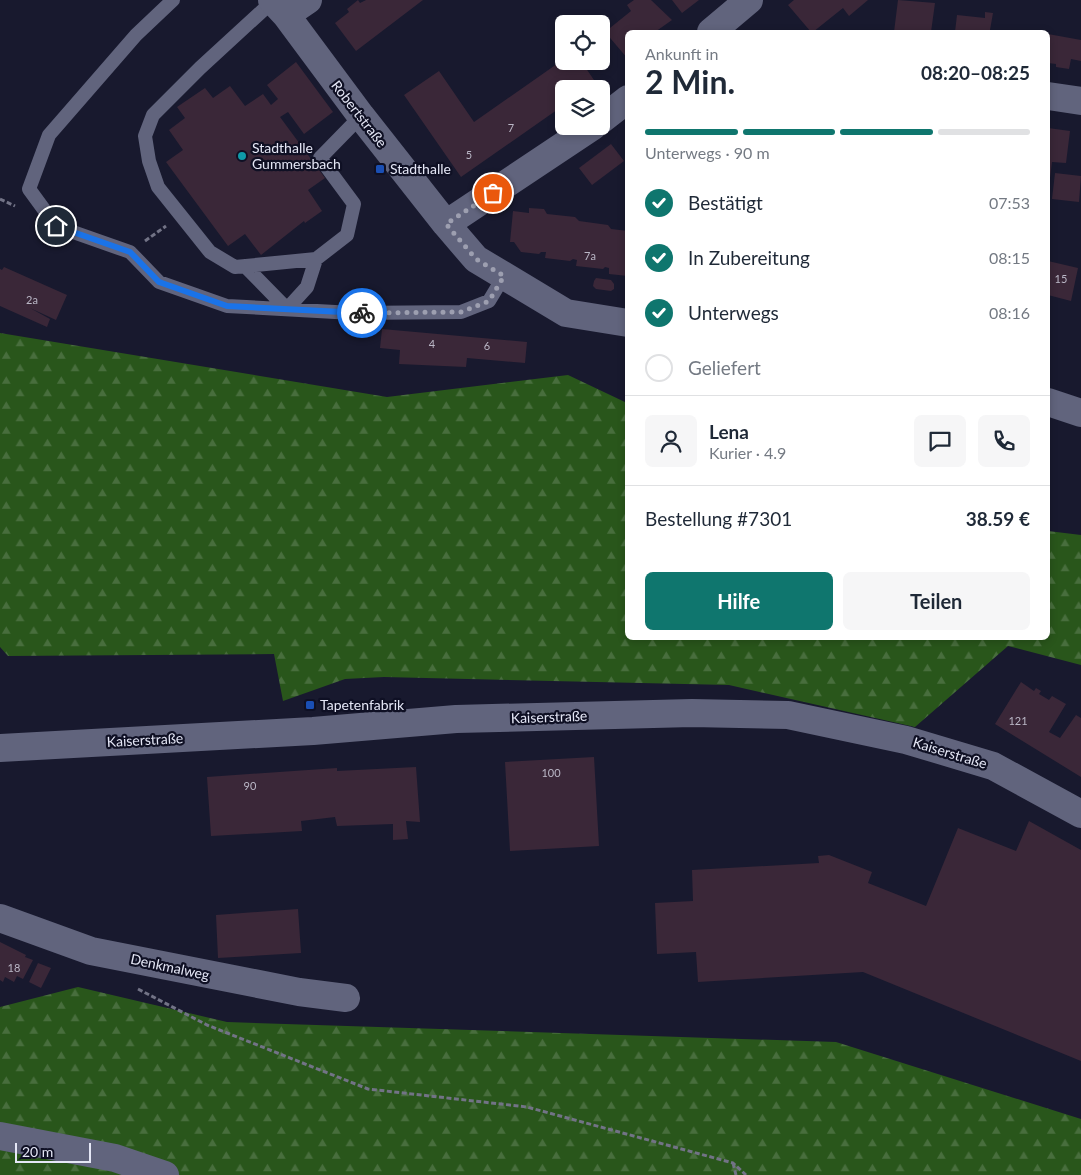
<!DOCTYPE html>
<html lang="de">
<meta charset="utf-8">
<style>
:root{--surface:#fff;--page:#f6f6f7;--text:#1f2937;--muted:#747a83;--line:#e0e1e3;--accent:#0f766e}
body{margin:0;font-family:Lato,sans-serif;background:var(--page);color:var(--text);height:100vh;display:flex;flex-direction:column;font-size:19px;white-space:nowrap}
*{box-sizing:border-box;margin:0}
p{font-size:16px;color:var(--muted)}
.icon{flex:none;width:28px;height:28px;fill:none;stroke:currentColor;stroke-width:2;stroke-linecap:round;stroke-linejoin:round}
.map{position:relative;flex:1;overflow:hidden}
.sheet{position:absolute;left:625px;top:30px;width:425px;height:610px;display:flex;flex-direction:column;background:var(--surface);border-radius:8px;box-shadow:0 2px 8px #0003}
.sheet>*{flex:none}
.tools{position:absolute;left:555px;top:15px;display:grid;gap:10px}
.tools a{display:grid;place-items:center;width:55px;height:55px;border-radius:8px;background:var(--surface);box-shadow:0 2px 8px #0003;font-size:25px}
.scale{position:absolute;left:15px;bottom:12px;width:76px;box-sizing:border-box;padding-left:5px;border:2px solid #e5e7f6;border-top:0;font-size:14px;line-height:18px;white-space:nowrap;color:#e5e7f6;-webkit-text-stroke:4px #0f1024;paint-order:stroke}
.pin{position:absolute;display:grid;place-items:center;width:42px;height:42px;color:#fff;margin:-21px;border:2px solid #fff;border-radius:50%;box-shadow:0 1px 5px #0007}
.courier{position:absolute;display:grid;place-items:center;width:50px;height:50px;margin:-25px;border:4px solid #1a73e8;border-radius:50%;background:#fff;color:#222;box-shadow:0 1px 6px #0007}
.summary em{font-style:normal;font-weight:700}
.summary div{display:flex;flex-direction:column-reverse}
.summary{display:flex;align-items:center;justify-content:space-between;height:85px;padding:0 20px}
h1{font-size:32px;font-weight:700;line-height:38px}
.bar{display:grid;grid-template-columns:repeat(4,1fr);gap:8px 5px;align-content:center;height:60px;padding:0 20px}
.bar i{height:6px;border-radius:4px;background:var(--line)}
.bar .active{background:var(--accent)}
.bar p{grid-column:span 4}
.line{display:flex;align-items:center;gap:12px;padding:0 20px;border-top:1px solid var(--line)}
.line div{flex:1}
.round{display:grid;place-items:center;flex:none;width:52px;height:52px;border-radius:8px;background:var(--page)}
ol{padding:0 20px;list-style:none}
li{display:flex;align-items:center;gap:15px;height:55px}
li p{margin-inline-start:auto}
li .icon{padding:5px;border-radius:50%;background:var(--accent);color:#fff;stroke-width:4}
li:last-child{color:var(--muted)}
li i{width:28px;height:28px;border:2px solid var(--line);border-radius:50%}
.primary-button{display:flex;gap:10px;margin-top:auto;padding:10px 20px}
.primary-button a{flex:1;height:58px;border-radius:8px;background:var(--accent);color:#fff;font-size:20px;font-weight:700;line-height:58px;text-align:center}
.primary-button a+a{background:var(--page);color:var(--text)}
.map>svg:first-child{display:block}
.forest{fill:url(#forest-firs)}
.building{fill:#3a2738}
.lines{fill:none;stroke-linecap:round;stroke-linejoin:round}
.path{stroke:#727386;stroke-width:3;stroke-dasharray:5 2.5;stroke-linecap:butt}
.service{stroke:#61647d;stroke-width:14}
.minor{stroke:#61647d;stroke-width:28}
.tertiary{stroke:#61647d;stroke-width:28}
.done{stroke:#9d9fb0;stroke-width:5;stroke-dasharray:0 9}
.route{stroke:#1a73e8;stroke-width:6}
.culture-dot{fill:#0f9aa8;stroke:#0f1024;stroke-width:2}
.transit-dot{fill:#1a4fb4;stroke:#0f1024;stroke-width:2}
.labels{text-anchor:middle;stroke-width:4.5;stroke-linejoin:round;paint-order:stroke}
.number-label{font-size:11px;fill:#bab7c6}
.street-label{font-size:14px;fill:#e5e7f6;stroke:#0f1024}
.poi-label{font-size:14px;fill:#e5e7f6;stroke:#0f1024;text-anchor:start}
</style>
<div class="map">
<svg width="1081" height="1175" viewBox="0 0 1081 1175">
<defs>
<pattern id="forest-firs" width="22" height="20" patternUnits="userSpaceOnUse" patternTransform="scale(1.25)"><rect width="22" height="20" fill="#29561b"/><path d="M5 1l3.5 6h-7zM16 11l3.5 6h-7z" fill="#486e3d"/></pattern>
</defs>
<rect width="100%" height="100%" fill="#18192e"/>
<path class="forest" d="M 0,333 L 387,397 L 568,375 L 627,403 L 628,638 L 1048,638 L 1048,531 L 1081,535 L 1081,665 L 1008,646 L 915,727 L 729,685 L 384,677 L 345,679 L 283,701 L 274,654 L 8,656 L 0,647 Z
M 78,987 L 227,1022 L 836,1042 L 1081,1119 L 1081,1175 L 0,1175 L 0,1007 Z"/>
<path class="building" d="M 358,0 L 360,3 L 366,0 L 423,0 L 356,51 L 335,23 L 349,12 L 347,9 Z
M 634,0 L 651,0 L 672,20 L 655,32 L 628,32 L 628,59 L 605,32 L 631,11 L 627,5 Z
M 672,0 L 699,0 L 682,13 Z
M 794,0 L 868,0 L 849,16 L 843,8 L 813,32 L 811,32 L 788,5 Z
M 898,0 L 935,3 L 931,32 L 894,32 Z
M 985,12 L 993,13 L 990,30 L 984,30 L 984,32 L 955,32 L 957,15 L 985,18 Z
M 1048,34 L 1081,40 L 1081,61 L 1071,59 L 1069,69 L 1056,67 L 1056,64 L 1048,63 Z
M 564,59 L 564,61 L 581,61 L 596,83 L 587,89 L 564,89 L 564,105 L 461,177 L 404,95 L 439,71 L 474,122 Z
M 296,62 L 333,112 L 304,134 L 288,112 L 280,117 L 325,178 L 308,190 L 322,211 L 305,223 L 304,221 L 261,255 L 245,234 L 228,246 L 166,162 L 183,150 L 169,130 L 185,118 L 177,107 L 205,88 L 213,98 L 230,86 L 245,106 L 263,94 L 271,105 L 278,99 L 267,85 Z
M 1048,128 L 1070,131 L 1066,163 L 1052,162 L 1049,186 Z
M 611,144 L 624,161 L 592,185 L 579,168 Z
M 1055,173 L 1081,176 L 1079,202 L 1052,199 Z
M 529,208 L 544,209 L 547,214 L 575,217 L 579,221 L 608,225 L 611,229 L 628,231 L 628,276 L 609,274 L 609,268 L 605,267 L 603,269 L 576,266 L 577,260 L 573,259 L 570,261 L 545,258 L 546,252 L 541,252 L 539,254 L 521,252 L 514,242 L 510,242 L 513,211 L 529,213 Z
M 1048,261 L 1078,268 L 1071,301 L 1048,295 Z
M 4,267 L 67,295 L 56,320 L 30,308 L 50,319 L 47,327 L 0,306 L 0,269 L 2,270 Z
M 596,278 L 611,280 L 614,284 L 614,289 L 611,291 L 596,289 L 593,286 L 594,281 Z
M 382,329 L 527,342 L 525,363 L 467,358 L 466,367 L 399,364 L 400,350 L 380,348 Z
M 1021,682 L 1034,691 L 1036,688 L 1041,691 L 1039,694 L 1049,700 L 1052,696 L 1066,704 L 1049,732 L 1060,738 L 1076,715 L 1081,718 L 1081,777 L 995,724 Z
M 594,757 L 599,846 L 510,851 L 505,762 Z
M 416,767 L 420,822 L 406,821 L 408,839 L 393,840 L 393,824 L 337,826 L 335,817 L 301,821 L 302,831 L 211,836 L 207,777 L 337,768 L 337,771 Z
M 1029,821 L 1081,850 L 1081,1061 L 863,972 L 698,982 L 696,952 L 657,954 L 655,903 L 693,901 L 692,870 L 819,863 L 818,856 L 829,855 L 872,872 L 868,883 L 926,906 L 958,828 L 1016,851 Z
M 298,909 L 301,953 L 218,958 L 216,915 Z
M 0,942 L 26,955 L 25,957 L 33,960 L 23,979 L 17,976 L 14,982 L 5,977 L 3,982 L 0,980 Z
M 38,963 L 51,968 L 41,988 L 29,982 Z"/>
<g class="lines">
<path class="path" d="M 0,199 L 15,206
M 145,241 L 166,226
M 138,989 L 207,1025 L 368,1089 L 527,1107 L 733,1163 L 746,1175
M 733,1163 L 736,1175"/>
<path class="service" d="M 173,0 L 136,35 L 49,135 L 29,189 L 56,226 L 130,252 L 159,282 L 227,306 L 353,313 L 461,312 L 489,301 L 504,276
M 273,1 L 200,68 L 153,115 L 145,136 L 149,161 L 158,187 L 210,252 L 235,267 L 316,259 L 347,235 L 354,204 L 320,158 L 361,116
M 245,266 L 287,309 L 307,287 L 316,259"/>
<path class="minor" d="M 272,0 L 286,15 L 361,116 L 446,224 L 476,259 L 566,313 L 628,323
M 286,15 L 308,0
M 711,32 L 749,0
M 1048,96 L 1081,101
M 601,120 L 628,99
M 446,224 L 593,126
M 1048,402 L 1081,413
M 0,918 L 91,951 L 299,992 L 346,998
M 0,1136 L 115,1158 L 165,1175"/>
<path class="tertiary" d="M 0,748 L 313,731 L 456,719 L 692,713 L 788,715 L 906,740 L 993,766 L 1081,814"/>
</g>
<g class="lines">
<path class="done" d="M 362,313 L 461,312 L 489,301 L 504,276 L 476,259 L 446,224 L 493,193"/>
<path class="route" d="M 56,226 L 130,252 L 159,282 L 227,306 L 362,313"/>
</g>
<circle class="culture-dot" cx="242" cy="156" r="5"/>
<g class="transit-dot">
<rect x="375" y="164" width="10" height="10" rx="2.5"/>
<rect x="305" y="700" width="10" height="10" rx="2.5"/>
</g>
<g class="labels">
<g class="number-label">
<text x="511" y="132">7</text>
<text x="469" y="159">5</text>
<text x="590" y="260">7a</text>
<text x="1061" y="283">15</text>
<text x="32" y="304">2a</text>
<text x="432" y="348">4</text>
<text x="487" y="350">6</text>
<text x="1018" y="725">121</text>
<text x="551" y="777">100</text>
<text x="250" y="790">90</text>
<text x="14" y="972">18</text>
</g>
<g class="street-label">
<text transform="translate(359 114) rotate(52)" y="5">Robertstraße</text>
<text transform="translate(549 717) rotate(-2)" y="5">Kaiserstraße</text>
<text transform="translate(145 740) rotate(-3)" y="5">Kaiserstraße</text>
<text transform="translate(950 753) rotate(17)" y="5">Kaiserstraße</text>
<text transform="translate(170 967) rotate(12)" y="5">Denkmalweg</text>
</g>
<g class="poi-label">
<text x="252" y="153">Stadthalle<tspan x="252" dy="16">Gummersbach</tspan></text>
<text x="390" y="174">Stadthalle</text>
<text x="320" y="710">Tapetenfabrik</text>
</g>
</g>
</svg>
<div class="tools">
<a><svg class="icon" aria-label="locate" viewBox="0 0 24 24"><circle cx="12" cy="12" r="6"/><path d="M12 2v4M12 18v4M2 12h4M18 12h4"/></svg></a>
<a><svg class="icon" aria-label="layers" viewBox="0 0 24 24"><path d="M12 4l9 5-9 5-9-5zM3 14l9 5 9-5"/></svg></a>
</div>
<div class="scale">20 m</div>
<div class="pin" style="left:493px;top:193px;background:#ea580c"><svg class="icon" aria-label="bag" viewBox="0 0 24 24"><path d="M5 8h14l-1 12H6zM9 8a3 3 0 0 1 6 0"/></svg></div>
<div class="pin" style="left:56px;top:226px;background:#1f2937"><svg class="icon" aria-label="home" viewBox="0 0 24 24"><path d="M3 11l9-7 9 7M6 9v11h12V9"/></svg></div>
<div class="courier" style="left:362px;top:313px"><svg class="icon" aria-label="bike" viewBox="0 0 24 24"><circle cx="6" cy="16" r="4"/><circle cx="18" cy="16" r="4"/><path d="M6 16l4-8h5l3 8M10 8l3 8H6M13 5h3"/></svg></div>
<section class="sheet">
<div class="summary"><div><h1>2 Min.</h1><p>Ankunft in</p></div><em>08:20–08:25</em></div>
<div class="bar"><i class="active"></i><i class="active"></i><i class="active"></i><i></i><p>Unterwegs · 90 m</p></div>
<ol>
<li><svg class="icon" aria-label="check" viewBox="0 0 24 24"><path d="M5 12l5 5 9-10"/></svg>Bestätigt<p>07:53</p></li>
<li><svg class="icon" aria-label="check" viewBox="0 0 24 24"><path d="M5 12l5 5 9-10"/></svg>In Zubereitung<p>08:15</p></li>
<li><svg class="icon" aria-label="check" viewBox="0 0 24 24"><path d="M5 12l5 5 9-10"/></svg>Unterwegs<p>08:16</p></li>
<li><i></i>Geliefert</li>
</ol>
<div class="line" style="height:90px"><a class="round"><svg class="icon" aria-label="person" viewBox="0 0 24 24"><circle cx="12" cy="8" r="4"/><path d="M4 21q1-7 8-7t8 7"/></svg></a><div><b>Lena</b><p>Kurier · 4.9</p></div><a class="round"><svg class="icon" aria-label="chat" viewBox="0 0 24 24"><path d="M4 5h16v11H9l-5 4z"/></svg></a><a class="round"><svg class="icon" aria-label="phone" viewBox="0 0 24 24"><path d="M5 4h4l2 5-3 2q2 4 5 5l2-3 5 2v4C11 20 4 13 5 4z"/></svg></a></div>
<div class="line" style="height:65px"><div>Bestellung #7301</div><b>38.59 €</b></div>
<div class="primary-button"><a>Hilfe</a><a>Teilen</a></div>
</section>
</div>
